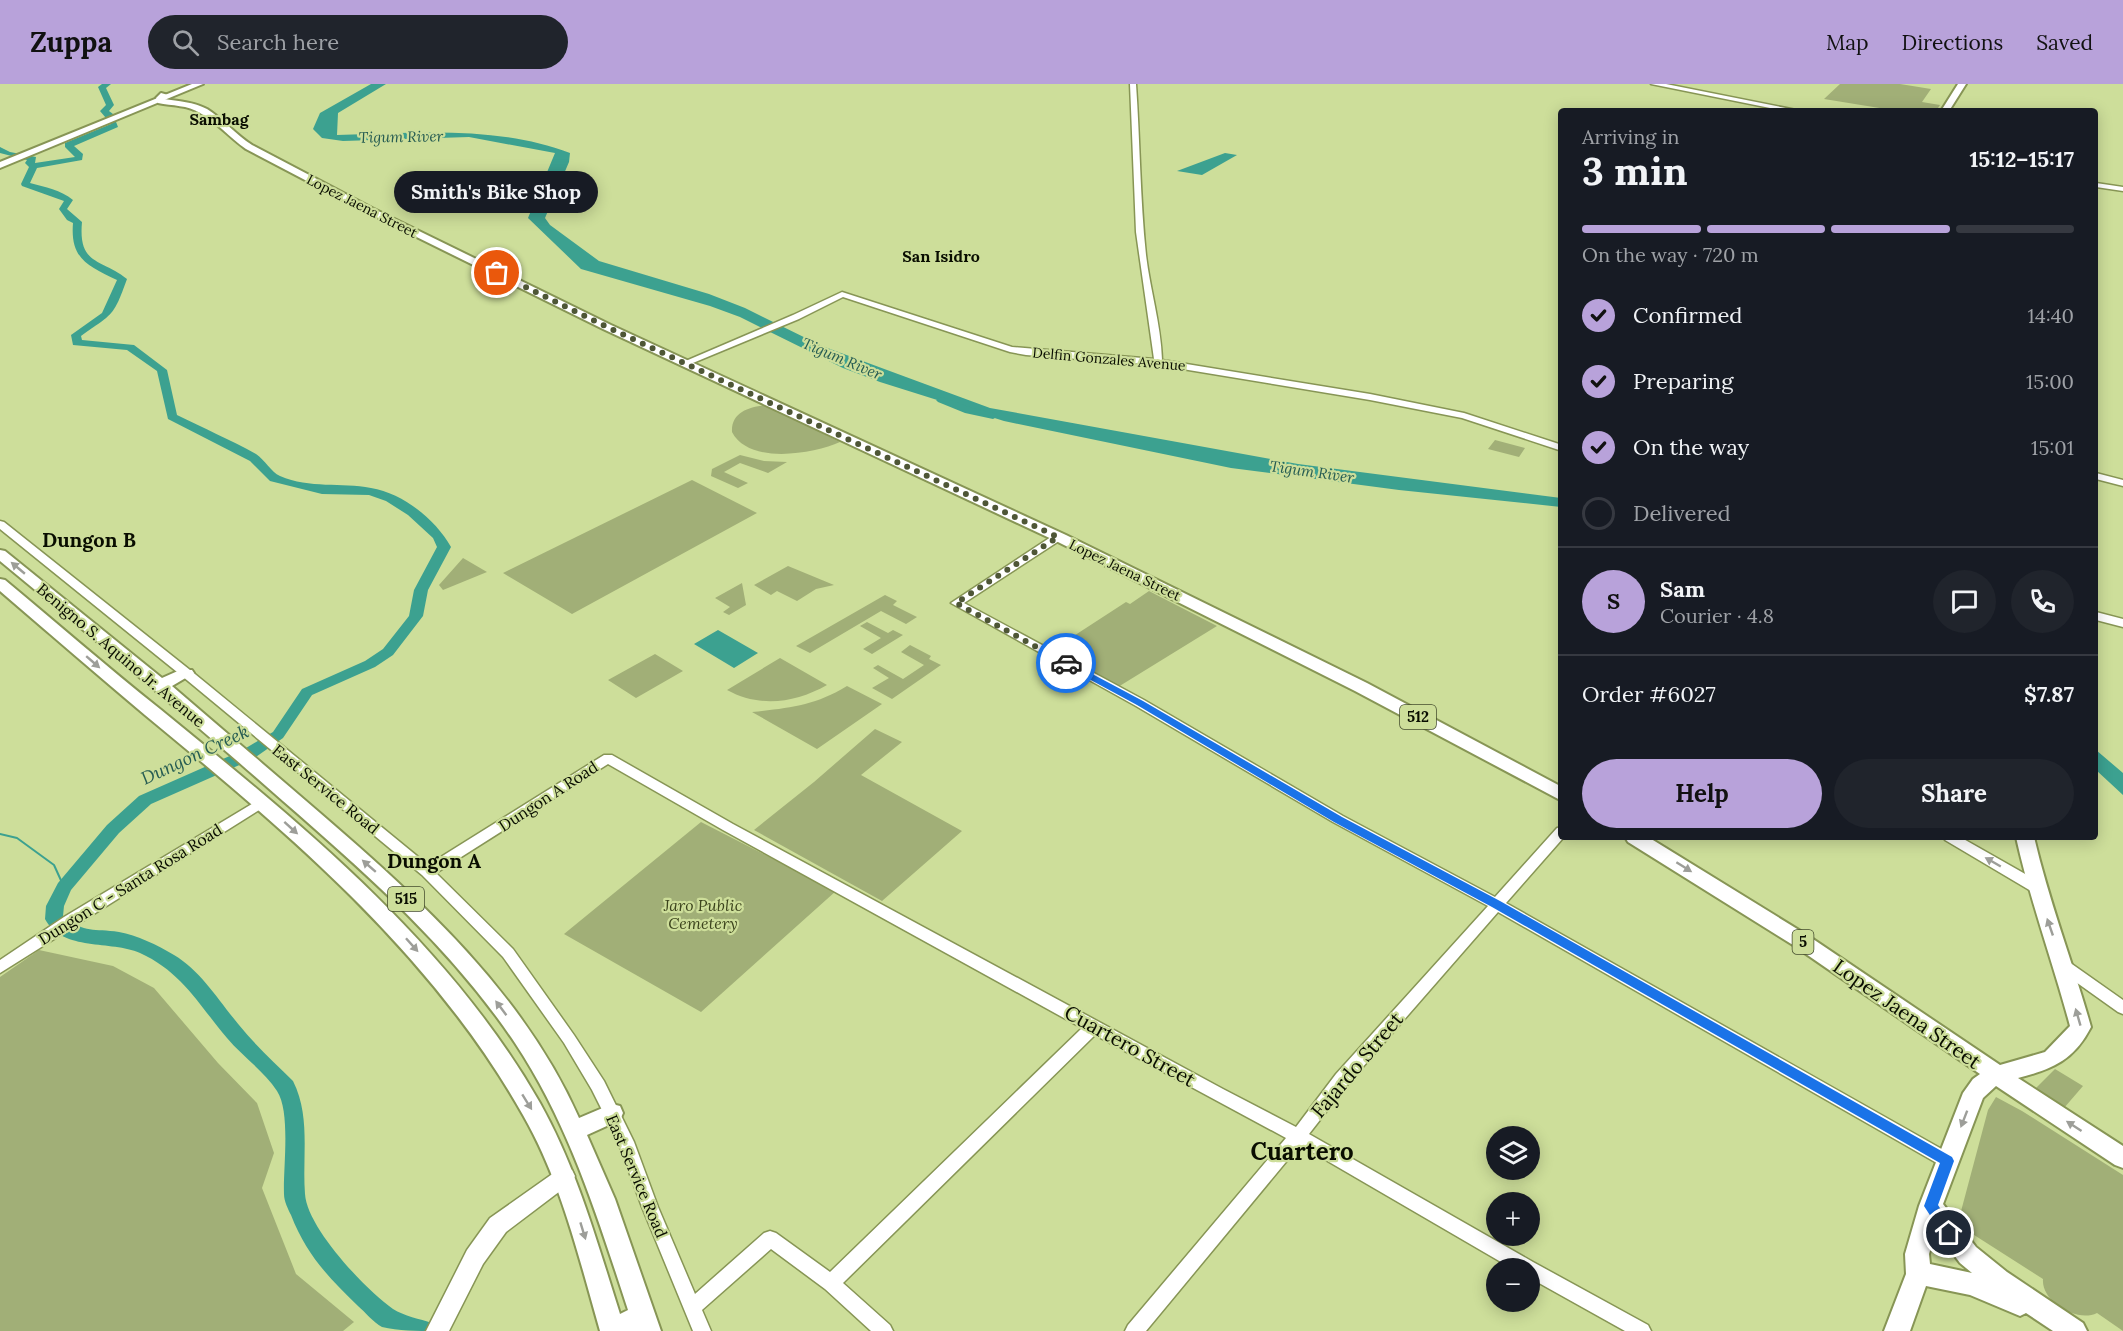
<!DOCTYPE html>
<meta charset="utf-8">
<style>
:root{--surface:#171b24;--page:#20242c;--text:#f1f3f6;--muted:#9ea1a6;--line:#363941;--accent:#b8a2da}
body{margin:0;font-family:Lora,serif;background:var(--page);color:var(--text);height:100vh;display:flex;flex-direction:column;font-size:22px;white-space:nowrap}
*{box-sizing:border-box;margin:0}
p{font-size:20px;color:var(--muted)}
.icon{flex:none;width:33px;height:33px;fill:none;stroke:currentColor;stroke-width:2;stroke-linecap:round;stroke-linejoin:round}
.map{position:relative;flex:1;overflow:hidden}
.panel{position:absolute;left:1558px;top:24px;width:540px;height:732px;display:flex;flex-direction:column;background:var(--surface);border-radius:6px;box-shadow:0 3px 15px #0003}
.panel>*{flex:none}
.buttons{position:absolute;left:1486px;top:1042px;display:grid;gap:12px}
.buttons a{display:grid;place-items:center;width:54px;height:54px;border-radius:50%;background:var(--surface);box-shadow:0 3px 15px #0003;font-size:30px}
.pin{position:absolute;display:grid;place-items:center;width:51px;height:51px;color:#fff;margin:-26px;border:3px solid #fff;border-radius:50%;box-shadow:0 2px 6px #0007}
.courier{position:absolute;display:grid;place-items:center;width:60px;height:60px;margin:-30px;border:4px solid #1a73e8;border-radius:50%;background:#fff;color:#222;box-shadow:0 2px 8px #0007}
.bubble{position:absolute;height:42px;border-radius:21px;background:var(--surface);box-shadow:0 3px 15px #0003;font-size:20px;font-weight:800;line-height:42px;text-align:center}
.headline em{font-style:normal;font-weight:800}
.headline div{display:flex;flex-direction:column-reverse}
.headline{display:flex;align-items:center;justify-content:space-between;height:102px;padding:0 24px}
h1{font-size:39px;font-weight:800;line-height:45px}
.bar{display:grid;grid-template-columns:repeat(4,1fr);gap:9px 6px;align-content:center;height:72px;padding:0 24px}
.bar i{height:8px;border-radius:4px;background:var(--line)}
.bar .selected{background:var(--accent)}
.bar p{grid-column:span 4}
.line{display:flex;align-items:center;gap:15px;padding:0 24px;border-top:2px solid var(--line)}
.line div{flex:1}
.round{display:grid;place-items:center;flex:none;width:63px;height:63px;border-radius:32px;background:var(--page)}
ol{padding:0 24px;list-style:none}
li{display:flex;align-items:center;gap:18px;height:66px}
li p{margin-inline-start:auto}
li .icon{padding:6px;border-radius:50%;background:var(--accent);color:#111;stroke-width:4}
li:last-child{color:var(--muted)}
li i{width:33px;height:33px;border:3px solid var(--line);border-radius:50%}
.cta{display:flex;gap:12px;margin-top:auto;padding:12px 24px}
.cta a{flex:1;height:69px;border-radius:36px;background:var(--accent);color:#111;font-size:24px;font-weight:800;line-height:69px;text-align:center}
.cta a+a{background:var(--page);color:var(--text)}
header{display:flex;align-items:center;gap:36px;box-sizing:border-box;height:84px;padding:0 30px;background:var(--accent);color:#111}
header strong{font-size:28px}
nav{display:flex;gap:33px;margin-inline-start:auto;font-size:21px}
.search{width:420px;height:54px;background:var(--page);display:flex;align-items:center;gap:15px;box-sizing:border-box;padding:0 21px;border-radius:33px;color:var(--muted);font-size:22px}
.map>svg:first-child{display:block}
.green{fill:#a1af77}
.water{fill:#3ca190}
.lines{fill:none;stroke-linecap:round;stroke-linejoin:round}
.stream{stroke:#3ca190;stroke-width:2}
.river{fill:#3ca190;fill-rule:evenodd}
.tertiary-casing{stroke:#879555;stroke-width:3}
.secondary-casing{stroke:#879555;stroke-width:3}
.primary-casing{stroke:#879555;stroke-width:4}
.trunk-casing{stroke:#879555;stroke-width:4}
.tertiary{fill:#fff;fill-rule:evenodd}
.secondary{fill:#fff;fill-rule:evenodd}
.primary{fill:#fff;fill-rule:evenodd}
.trunk{fill:#fff;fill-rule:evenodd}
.oneway{fill:#9d9e99}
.route{fill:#1a73e8}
.done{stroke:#4e5636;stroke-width:6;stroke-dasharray:0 10.8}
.labels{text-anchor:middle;stroke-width:4.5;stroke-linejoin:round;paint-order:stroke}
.far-street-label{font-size:14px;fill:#090d00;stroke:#cdde9a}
.far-water-label{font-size:15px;font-style:italic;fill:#265c52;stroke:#cdde9a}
.shield{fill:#cdde9a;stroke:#444c2e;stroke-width:1.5}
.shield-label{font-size:15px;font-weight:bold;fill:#090d00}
.far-quarter-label{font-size:16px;font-weight:bold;fill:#090d00;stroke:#cdde9a}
.street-label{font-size:16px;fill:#090d00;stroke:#cdde9a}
.park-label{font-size:16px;font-style:italic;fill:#3c441d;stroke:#cdde9a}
.water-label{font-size:18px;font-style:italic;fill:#265c52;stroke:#cdde9a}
.quarter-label{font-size:20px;font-weight:bold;fill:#090d00;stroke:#cdde9a}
.near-street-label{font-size:20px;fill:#090d00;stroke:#cdde9a}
.near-quarter-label{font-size:24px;font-weight:bold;fill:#090d00;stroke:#cdde9a}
</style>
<header>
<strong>Zuppa</strong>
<div class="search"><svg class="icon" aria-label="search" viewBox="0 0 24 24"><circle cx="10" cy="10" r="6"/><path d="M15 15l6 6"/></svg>Search here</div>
<nav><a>Map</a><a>Directions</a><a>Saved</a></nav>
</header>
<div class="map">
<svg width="2123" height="1247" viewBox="0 0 2123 1247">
<rect width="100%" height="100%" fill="#cdde9a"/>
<path class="green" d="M 1840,0 L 1900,0 L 1931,5 L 1922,18 L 1940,21 L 1936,27 L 1898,27 L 1824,15 Z
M 766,321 L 840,358 C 813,370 749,381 732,348 C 731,328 749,323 766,321 Z
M 1495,356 L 1525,364 L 1519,373 L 1488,365 Z
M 740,371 L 764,377 L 787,378 L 768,389 L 740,379 L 724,388 L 748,399 L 738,404 L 711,392 L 712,385 Z
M 692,396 L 757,429 L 572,530 L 503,489 Z
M 463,474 L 487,488 L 443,506 L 439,501 Z
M 788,482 L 834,501 L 816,505 L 797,517 L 777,507 L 771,511 L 754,501 Z
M 742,499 L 746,521 L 729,531 L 723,528 L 730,523 L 715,514 Z
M 1149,507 L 1217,542 L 1118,603 L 1065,572 L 1077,565 L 1066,557 L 1126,518 L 1130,520 Z
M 885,511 L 897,517 L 893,521 L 917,533 L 906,540 L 881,527 L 810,569 L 796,562 Z
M 867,538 L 888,549 L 893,546 L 903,551 L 872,570 L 863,565 L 881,554 L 860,542 Z
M 910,561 L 931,572 L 929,575 L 941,581 L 892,615 L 872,604 L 889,594 L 873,584 L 878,581 L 903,595 L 924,581 L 901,568 Z
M 655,570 L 683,587 L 636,614 L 608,596 Z
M 780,574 L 827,601 C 795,619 760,624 727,606 Z
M 847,602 L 882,620 L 817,665 L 752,628 C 789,624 814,622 847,602 Z
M 875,645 L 902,658 L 861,691 L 962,747 L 882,817 L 754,746 L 814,698 Z
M 701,738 L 836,807 L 701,928 L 564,850 Z
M 39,866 L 113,882 L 154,904 L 218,979 L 257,1019 L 274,1069 L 262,1104 L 296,1190 L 354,1238 L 343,1247 L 0,1247 L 0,893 Z
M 2055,985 L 2083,1002 L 2064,1024 L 2035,1005 Z
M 1996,1013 L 2022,1027 L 2123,1091 L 2123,1247 L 2097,1229 C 2077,1239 2041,1218 2043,1195 L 1971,1149 L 1962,1140 L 1960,1131 L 1988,1026 Z"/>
<path class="water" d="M 371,0 L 386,0 L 338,29 L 337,51 C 415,49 496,41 570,69 L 569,78 L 545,134 L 550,141 L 599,177 L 709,210 L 745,224 L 822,262 L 990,324 L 1298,380 L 1561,414 L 1561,423 L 1399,406 L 1231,384 L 1004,337 L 880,298 L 843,284 L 740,233 L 710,222 L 581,185 L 528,134 L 555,69 L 469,53 L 343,57 L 322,54 L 313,45 L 320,29 Z
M 1225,69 L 1237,71 L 1202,91 L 1177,87 Z
M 718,546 L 758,569 L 734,584 L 694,560 Z
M 2096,666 L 2123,689 L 2123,711 L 2096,686 Z"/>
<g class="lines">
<path class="stream" d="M 0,750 L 17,754 L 54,781 L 64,803"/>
<path class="river" d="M 102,0 L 111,0 L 106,4 L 114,21 L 109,27 L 113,30 L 118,43 L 74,62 L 83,70 L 82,76 L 37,84 L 30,99 C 45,103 61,106 73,116 L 67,125 L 82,138 C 78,182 101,174 127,195 C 113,234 113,229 81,252 L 82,256 L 134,261 L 167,286 L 177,331 C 203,344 231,356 256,370 C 265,376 271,388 280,392 C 310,405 341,398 371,404 C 403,409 436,436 451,463 L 428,506 L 423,532 L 393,571 L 375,583 L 312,611 L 283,654 L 253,675 L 151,720 L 119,749 L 71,806 L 64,822 L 63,832 C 86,850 93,844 119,848 C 137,851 157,861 174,871 C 201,887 219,917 239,941 C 255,961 275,979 293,997 C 311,1033 302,1072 305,1110 C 307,1144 366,1206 393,1225 C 404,1232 420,1235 432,1239 L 435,1247 C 418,1247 398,1247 382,1243 C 373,1238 365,1228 358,1222 C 328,1193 306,1170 291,1131 C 288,1125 284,1117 284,1110 C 283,1084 291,1028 277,1007 C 264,987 242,972 227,954 C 199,921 182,888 140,869 C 111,856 63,868 45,835 L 46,822 L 58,799 L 107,741 L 139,712 L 241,667 L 273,648 L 302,605 L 365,577 L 383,565 L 409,532 L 414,506 L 437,463 L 433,454 L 408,431 L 386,417 L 369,411 L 322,410 L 270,397 L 250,377 L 168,335 L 157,287 L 127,266 L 73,261 L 71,251 L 102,229 L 117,196 C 88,182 70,175 73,139 L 67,136 L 59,125 L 64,117 L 22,102 L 21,100 L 29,83 L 25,79 L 27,76 L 0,69 L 0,63 L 10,68 L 36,73 L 35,79 L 75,73 L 65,63 L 65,59 L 111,40 L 100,27 L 106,21 L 98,3 Z
M 942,313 L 972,324 L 997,330 L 999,332 L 993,335 L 965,329 L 938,318 L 936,316 Z"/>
<defs>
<path id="tertiary" d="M 1130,0 L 1136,0 C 1140,57 1140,114 1146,171 C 1150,206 1161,240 1162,276 L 1370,310 L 1464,329 L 1562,361 L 1562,367 L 1462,334 L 1370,316 L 1158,281 L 1026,271 L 1010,268 L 843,213 L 799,235 L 688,281 L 681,279 L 793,231 L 842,208 L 1012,263 L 1154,275 L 1136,148 Z
M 2096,99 L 2123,103 L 2123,107 L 2096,103 Z
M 2096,389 L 2123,396 L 2123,402 L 2096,395 Z
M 0,437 L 4,438 L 190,586 L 428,781 L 604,671 L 612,671 L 733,740 L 1223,1005 L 1296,1043 L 1336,990 L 1488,822 L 1333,738 L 1136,622 L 951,519 L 1054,451 L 1062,451 L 1063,453 L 1062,455 L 964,519 L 1144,616 L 1343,732 L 1495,813 L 1557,744 L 1562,743 L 1562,753 L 1564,753 L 1506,819 L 1954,1072 L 1956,1077 L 1954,1082 L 1948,1084 L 1942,1082 L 1498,828 L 1348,1000 L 1309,1050 L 1533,1178 L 1648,1241 L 1651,1247 L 1625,1247 L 1530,1194 L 1530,1185 L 1513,1185 L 1300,1061 L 1146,1247 L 1125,1247 L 1128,1241 L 1286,1054 L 1095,951 L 843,1199 L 890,1241 L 893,1247 L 871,1247 L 825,1205 L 771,1165 L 702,1226 L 711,1247 L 693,1247 L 642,1123 L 618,1058 L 592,1006 L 564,959 L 503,873 L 422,791 L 182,592 L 0,445 ZM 608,680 L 723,746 L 1082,944 L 830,1188 L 776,1149 L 770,1147 L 764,1149 L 695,1210 L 658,1123 L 634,1058 L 604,997 L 574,951 L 513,865 L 436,789 Z
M 262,714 L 267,715 L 268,718 L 267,721 L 0,889 L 0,876 L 64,833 Z
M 1943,753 L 1960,753 L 2041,799 L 2043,803 L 2041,807 L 2031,807 L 1945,756 Z
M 2064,876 L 2069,878 L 2123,916 L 2123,930 L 2118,928 L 2059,886 L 2057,882 L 2059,878 Z"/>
<path id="secondary" d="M 1651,0 L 1666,0 L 1801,27 L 1785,27 Z
M 2096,528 L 2123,535 L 2123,543 L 2096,536 Z
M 565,1083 L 572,1086 L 575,1092 L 572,1098 L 506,1148 L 483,1180 L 449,1247 L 426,1247 L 467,1166 L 490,1134 L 558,1086 Z"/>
<path id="primary" d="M 1958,0 L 1966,0 L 1949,27 L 1941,27 Z
M 161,9 L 168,11 L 164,15 C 178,17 194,18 207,25 C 223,35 236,51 252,61 L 372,124 L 611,241 L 1066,451 L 1367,599 L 1562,703 L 1562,717 L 1355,607 L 1056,457 L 603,245 L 366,128 L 246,65 C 230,54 217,38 200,29 C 188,21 172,22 158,19 L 156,14 Z
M 1625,753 L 1648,753 L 1807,851 L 2000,981 L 2045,968 L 2070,942 C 2053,878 2030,817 2016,753 L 2034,753 C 2049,818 2073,879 2091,943 C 2074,976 2053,985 2018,994 L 2123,1062 L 2123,1084 L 2115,1081 L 1996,1002 L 1983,1014 L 1943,1120 L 1976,1163 L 2007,1188 L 2083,1239 L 2087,1247 L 2053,1247 L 2026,1229 L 2020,1232 L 1970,1211 L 1926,1202 L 1910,1247 L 1884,1247 L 1906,1190 L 1905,1170 L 1919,1122 L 1963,1009 L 1973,995 L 1980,990 L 1793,861 L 1628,758 ZM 1936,1147 L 1960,1179 L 1972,1189 L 1930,1180 L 1929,1170 Z"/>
<path id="trunk" d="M 192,0 L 203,0 L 0,84 L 0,78 Z
M 0,466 L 5,467 L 162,594 L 180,586 L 192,586 L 194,589 L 172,602 C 221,644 271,687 320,729 C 421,816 524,910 579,1034 L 612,1020 L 620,1022 L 623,1029 L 620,1036 L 587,1051 L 615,1115 L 661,1247 L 600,1247 C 579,1174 561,1097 523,1031 C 431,868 287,748 145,631 C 96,590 48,548 0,507 L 0,495 L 5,496 C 57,539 107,583 160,625 C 301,740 448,858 540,1019 C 577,1085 597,1158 620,1230 L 628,1226 C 598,1134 569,1040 515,959 C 452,865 368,791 283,717 C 190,635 96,556 0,477 Z"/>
</defs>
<use href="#tertiary" class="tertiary-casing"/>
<use href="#secondary" class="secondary-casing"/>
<use href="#primary" class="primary-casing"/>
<use href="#trunk" class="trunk-casing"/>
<use href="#tertiary" class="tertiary"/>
<use href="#secondary" class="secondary"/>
<use href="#primary" class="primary"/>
<use href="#trunk" class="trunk"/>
</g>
<defs><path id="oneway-solid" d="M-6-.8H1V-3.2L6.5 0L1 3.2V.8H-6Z" transform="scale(1.5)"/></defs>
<g class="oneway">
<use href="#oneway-solid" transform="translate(18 484) rotate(-140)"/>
<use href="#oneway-solid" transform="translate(93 578) rotate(41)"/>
<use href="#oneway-solid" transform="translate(291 744) rotate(42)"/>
<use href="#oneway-solid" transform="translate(1993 778) rotate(-150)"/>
<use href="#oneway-solid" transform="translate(369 782) rotate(-139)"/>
<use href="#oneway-solid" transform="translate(1684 783) rotate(32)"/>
<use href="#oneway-solid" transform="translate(2050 843) rotate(-109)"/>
<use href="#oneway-solid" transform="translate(412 861) rotate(48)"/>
<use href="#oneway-solid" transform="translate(501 924) rotate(-127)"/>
<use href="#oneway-solid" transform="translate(2078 933) rotate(-106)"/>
<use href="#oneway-solid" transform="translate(527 1018) rotate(58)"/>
<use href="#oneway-solid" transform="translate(1964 1035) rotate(111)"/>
<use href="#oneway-solid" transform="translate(2074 1042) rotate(-147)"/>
<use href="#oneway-solid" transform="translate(583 1147) rotate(73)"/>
</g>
<path class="route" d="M 1066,576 L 1143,617 L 1342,733 L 1500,817 L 1952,1073 L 1954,1077 L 1938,1121 L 1956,1149 L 1954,1153 L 1949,1155 L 1944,1153 L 1924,1122 L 1940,1079 L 1492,823 L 1334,738 L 1137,621 L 1063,581 L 1062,579 Z"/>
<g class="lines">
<path class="done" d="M 497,189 L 607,243 L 1058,453 L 956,519 L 1066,579"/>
</g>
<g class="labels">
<g class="far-street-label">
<text transform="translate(362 122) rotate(27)" y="5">Lopez Jaena Street</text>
<text transform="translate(1109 275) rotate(5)" y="5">Delfin Gonzales Avenue</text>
<text transform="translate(1125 486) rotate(26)" y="5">Lopez Jaena Street</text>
</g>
<g class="far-water-label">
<text transform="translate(401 53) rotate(-1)" y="5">Tigum River</text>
<text transform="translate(842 275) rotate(23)" y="5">Tigum River</text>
<text transform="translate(1312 388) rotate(8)" y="5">Tigum River</text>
</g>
<g class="shield">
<rect x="1400" y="621" width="36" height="24" rx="4.5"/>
<rect x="388" y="803" width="36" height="24" rx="4.5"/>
<rect x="1792.5" y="846" width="21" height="24" rx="4.5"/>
</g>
<g class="shield-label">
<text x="1418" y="638">512</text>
<text x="406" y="820">515</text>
<text x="1803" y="863">5</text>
</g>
<g class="far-quarter-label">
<text x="219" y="41">Sambag</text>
<text x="941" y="178">San Isidro</text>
</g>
<g class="street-label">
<text transform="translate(121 571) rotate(40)" y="6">Benigno S. Aquino Jr. Avenue</text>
<text transform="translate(326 705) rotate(39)" y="6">East Service Road</text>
<text transform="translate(548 712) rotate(-33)" y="6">Dungon A Road</text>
<text transform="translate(130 800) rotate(-32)" y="6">Dungon C - Santa Rosa Road</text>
<text transform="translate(637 1092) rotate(67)" y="6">East Service Road</text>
</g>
<g class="park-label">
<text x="703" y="827">Jaro Public<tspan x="703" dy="18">Cemetery</tspan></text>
</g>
<g class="water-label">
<text transform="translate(195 671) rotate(-25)" y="6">Dungon Creek</text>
</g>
<g class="quarter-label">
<text x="89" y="463">Dungon B</text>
<text x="434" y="784">Dungon A</text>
</g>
<g class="near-street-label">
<text transform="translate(1907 930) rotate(35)" y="7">Lopez Jaena Street</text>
<text transform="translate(1130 962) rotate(29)" y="7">Cuartero Street</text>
<text transform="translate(1357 981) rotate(-50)" y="7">Fajardo Street</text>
</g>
<g class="near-quarter-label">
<text x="1302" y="1076">Cuartero</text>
</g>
</g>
</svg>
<div class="buttons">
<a><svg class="icon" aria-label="layers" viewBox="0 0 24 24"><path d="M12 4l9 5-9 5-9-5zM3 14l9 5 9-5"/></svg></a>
<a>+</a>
<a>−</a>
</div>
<div class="pin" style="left:497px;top:189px;background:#ea580c"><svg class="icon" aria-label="bag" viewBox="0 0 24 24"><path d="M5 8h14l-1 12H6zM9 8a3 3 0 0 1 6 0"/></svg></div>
<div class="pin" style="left:1949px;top:1149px;background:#1f2937"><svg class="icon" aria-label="home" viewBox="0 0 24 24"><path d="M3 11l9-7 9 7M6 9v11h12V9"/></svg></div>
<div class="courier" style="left:1066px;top:579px"><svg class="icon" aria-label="car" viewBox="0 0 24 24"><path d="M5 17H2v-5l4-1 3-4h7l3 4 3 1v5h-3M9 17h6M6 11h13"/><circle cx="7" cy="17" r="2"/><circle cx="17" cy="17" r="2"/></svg></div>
<div class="bubble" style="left:394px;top:87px;width:204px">Smith's Bike Shop</div>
<section class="panel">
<div class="headline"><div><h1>3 min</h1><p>Arriving in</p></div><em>15:12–15:17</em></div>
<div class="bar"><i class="selected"></i><i class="selected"></i><i class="selected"></i><i></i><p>On the way · 720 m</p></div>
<ol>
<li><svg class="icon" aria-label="check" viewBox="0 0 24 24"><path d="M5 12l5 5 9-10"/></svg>Confirmed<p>14:40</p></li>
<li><svg class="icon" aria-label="check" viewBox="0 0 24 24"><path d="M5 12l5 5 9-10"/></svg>Preparing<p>15:00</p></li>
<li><svg class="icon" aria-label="check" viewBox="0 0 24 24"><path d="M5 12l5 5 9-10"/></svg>On the way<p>15:01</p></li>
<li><i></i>Delivered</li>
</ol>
<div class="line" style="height:108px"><b class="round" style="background:var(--accent);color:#111">S</b><div><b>Sam</b><p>Courier · 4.8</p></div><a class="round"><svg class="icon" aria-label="chat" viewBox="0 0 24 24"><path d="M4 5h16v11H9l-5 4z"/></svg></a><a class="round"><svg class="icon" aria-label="phone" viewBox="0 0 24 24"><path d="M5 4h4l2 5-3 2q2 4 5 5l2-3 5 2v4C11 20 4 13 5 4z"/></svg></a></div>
<div class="line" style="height:78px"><div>Order #6027</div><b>$7.87</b></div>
<div class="cta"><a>Help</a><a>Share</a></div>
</section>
</div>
